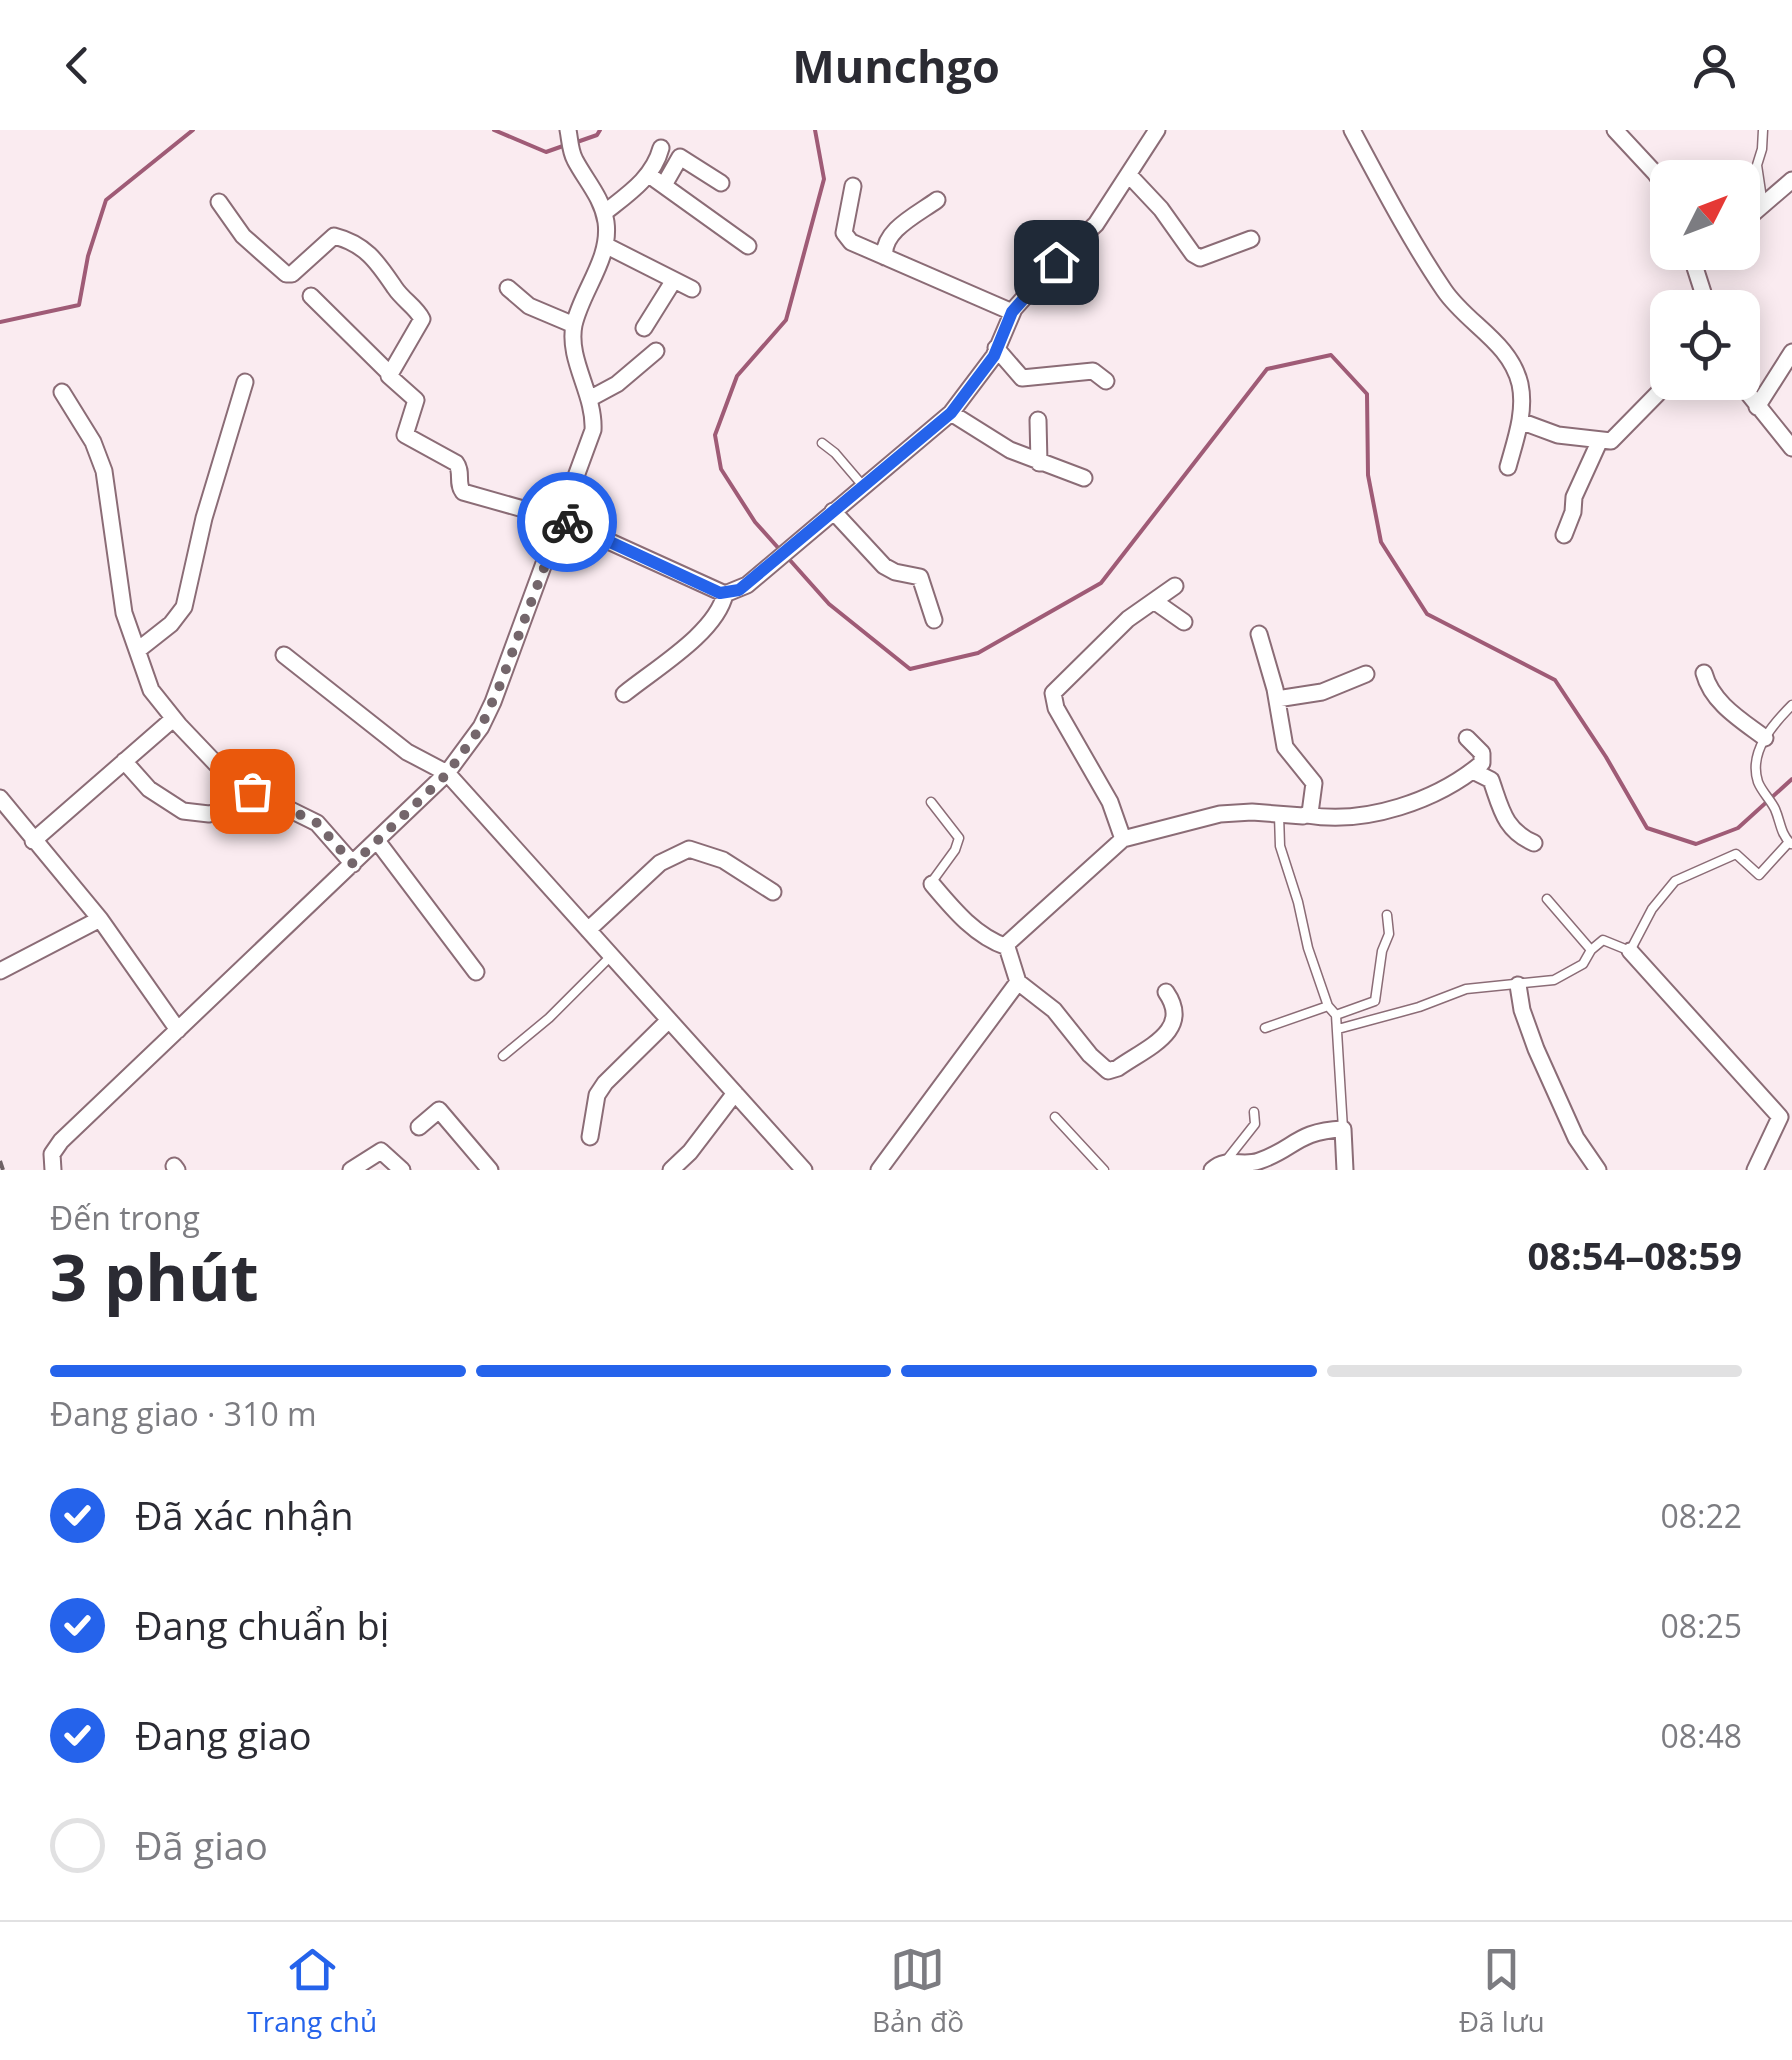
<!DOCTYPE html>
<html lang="vi">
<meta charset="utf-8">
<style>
:root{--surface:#fff;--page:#f7f7f7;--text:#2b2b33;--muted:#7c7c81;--line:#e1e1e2;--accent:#2563eb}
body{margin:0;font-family:"Open Sans",sans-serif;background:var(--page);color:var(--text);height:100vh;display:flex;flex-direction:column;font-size:38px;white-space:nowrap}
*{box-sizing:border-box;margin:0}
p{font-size:32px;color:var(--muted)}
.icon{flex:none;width:55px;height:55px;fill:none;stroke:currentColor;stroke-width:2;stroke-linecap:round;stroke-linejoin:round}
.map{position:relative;height:1040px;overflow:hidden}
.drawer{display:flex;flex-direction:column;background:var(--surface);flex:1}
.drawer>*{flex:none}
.needle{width:65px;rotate:48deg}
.buttons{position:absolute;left:1650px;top:30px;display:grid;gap:20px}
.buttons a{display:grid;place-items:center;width:110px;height:110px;border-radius:20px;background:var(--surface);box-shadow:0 5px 25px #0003;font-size:50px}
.pin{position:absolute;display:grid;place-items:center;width:85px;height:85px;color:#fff;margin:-42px;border-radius:20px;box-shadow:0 5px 15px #0006}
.courier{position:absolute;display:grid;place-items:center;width:100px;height:100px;margin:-50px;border:8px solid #2563eb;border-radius:50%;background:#fff;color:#222;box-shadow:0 2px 12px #0007}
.summary em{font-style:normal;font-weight:700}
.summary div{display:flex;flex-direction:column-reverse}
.summary{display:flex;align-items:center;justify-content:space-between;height:170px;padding:0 50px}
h1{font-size:65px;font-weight:700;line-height:75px}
.bar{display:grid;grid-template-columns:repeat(4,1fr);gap:15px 10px;align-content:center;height:120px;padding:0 50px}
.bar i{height:12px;border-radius:8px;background:var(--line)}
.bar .current{background:var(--accent)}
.bar p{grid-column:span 4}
ol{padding:0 50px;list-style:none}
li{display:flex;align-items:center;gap:30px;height:110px}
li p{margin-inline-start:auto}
li .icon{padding:10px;border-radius:50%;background:var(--accent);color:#fff;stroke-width:4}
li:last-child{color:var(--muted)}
li i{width:55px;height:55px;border:5px solid var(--line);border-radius:50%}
header{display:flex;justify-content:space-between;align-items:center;height:130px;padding:0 50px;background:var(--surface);font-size:45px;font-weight:700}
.menu{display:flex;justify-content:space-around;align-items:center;height:140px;border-top:2px solid var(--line);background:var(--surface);font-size:28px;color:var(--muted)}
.menu a{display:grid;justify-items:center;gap:5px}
.menu .current{color:var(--accent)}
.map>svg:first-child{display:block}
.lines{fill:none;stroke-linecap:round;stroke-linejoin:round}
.stream{stroke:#9f5b76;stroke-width:4}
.lane-casing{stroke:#8b6c76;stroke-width:11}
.street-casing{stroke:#8b6c76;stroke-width:19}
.lane{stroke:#fff;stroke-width:8}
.street{stroke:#fff;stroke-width:15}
.rail{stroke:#6e6165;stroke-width:4;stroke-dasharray:15 8;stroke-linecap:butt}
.done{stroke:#74666b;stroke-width:10;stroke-dasharray:0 18}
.route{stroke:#2563eb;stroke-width:12}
</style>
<header><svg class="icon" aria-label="back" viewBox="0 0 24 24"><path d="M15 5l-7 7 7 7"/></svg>Munchgo<svg class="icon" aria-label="person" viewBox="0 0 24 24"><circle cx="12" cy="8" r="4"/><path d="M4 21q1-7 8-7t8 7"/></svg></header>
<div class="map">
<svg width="1792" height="1040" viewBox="0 0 1792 1040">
<rect width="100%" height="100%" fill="#faebf0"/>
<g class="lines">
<path class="stream" d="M 494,0 L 546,22 L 563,16
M 577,12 L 597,5 L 600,0
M 0,192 L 79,175 L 88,126 L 106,70 L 193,0
M 781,421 L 755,392 L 721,339 L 715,305 L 737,246 L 786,190 L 824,49 L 815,0
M 788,428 L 829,474 L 910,539 L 978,523 L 1101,453 L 1267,239 L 1331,225 L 1367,264 L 1368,345 L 1381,412 L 1427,484 L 1555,550 L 1606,627 L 1647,698 L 1696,714 L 1738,698 L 1792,649"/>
<defs>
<path id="lane" d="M 1763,75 L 1757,35 L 1762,19 L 1763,0
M 822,313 L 835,323 L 864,357
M 1279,685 L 1280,716 L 1298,772 L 1308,818 L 1328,876 L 1336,885
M 1791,714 C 1780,703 1781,693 1775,679 C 1770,669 1762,662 1758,652 C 1748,622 1773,594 1792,575
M 931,753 L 955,720 L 959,708 L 931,672
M 1547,769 L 1591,820
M 1265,898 L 1328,876
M 1338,899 L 1419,877 L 1466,859 L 1554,850 L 1583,834 L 1591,820 L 1603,810 L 1630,821 L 1652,779 L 1675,751 L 1736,724 L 1759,745 L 1789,712
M 503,926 L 549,888 L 611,826
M 1055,987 L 1104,1040
M 1343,999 L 1336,885 L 1375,871 L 1382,821 L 1389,804 L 1387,785
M 1225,1032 L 1255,994 L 1254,982"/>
<path id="street" d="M 1352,0 C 1381,54 1410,110 1444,160 C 1467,194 1510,212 1520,254 C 1526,282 1515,311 1508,337
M 1615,0 L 1655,43 L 1668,61
M 649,45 L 748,116
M 1129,45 L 1161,79 L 1193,124 L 1200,128 L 1251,109
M 664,55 L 680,27 L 721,53
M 853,56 L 844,103 L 851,112 L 1012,182
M 219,72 L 243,106 L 286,144 L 292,144 L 334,106 C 366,114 378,133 395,158 C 403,170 416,177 422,189 L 389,246 L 416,270 L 405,305 L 456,333 C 463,342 456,353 463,362 L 562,390 L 725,464 L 747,455 L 951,283 L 994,226 L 1014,179 L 1056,132 L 1096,94 L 1157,0
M 604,83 C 628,64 653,48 661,18
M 1742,93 L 1792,50
M 605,115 L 692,159
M 1690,122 L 1708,178
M 885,127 C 881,101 918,84 937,70
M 508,158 L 529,176 L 574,195
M 311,166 L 390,244
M 644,198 L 674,150
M 996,218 L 1022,248 L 1093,241 L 1106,251
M 1739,252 L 1792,318
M 62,262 L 93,312 L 104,341 L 124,483 L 151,560 L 179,595 L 219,637 L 252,661 L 317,693 L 353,734
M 591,268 L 617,254 L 656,221
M 1757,277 L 1792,222
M 951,283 L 1010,320 L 1084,348
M 1038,290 L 1039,333
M 1520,291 L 1558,305 L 1611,311 L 1669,252
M 833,381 L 884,436 L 895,442 L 920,447 L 934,490
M 1564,405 L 1573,382 L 1574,367 L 1600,310
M 1154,471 L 1184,492
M 138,520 L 171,494 L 184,477 L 204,388 L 245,252
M 284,525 L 407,622 L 447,643 L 804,1040
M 1704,543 C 1712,573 1741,590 1765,608
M 624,564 C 656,538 716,503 725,464
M 1277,569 L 1322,562 L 1366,544
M 124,631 L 149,659 L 183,681 L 209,684 L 240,677 L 279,680
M 1473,641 L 1491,650 C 1501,678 1504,700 1534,713
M 0,668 L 100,789 L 178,900
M 1307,685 C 1365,695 1437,671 1482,633 L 1482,623 L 1467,608
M 1123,709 L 1110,672 L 1056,578 L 1053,563 L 1128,489 L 1175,456
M 33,711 L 173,589
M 378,712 L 476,842
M 932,754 C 953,779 975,806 1007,817
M 588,800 L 660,733 L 689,719 L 723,730 L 773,762
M 1630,821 L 1780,987 L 1755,1040
M 0,841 L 100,789
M 1018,852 L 1054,880 L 1090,925 L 1108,941 L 1118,938 C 1146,918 1193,901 1166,862
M 1518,855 L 1522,880 L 1536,919 L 1576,1008 L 1598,1040
M 419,997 L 439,980 L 490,1040
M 590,1007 L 597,965 L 605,953 L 669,890
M 174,1036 L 177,1040
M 53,1040 L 52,1024 L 61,1011 L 447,643 L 481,597 L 493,572 L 593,300 C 595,264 567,230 574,195 C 582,160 611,129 606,92 C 602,67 586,51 575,30 C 570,21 570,10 568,0
M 351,1040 L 381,1021 L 402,1040
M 671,1040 L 690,1022 L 735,963
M 879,1040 L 1018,852 L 1007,817 L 1009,812 L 1123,709 L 1220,684 L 1252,682 L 1303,686 L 1310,683 L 1314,653 L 1285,617 L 1275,559 L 1259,504
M 1212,1040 C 1227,1026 1242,1037 1259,1031 C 1295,1019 1296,1001 1343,999 L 1345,1040"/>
</defs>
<use href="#lane" class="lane-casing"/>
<use href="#street" class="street-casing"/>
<use href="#lane" class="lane"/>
<use href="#street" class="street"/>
<path class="rail" d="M 0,1031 L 3,1040"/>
</g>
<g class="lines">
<path class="done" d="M 252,661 L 317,693 L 353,734 L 447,644 L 481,597 L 500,555 L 562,390 L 567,392"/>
<path class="route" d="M 567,392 L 720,463 L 739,460 L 951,283 L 994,226 L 1012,182 L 1056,132"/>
</g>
</svg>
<div class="buttons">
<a><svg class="needle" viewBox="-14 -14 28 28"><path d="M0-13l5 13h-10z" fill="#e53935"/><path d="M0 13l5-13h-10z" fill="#7c7c81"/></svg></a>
<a><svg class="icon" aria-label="locate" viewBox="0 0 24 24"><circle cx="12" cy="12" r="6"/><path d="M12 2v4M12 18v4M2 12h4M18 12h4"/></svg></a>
</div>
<div class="pin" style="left:252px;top:661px;background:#ea580c"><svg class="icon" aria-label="bag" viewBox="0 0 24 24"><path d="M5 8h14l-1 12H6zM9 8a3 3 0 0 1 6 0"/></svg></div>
<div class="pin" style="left:1056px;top:132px;background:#1f2937"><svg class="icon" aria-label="home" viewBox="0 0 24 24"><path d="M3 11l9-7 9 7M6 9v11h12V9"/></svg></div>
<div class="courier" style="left:567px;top:392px"><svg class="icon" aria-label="bike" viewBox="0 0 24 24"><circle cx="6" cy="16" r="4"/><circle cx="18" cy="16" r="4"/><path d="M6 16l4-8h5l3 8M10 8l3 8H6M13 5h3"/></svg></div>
</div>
<section class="drawer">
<div class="summary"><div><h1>3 phút</h1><p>Đến trong</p></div><em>08:54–08:59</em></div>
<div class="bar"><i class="current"></i><i class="current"></i><i class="current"></i><i></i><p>Đang giao · 310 m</p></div>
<ol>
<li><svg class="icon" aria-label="check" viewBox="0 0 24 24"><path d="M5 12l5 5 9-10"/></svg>Đã xác nhận<p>08:22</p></li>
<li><svg class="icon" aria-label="check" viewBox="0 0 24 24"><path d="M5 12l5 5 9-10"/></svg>Đang chuẩn bị<p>08:25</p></li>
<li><svg class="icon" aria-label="check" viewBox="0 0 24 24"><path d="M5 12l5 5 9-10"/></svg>Đang giao<p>08:48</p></li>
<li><i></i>Đã giao</li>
</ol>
</section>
<nav class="menu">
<a class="current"><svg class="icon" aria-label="home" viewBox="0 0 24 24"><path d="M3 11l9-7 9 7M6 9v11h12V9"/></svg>Trang chủ</a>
<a><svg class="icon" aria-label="map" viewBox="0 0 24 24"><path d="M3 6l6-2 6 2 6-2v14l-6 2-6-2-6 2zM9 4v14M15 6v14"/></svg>Bản đồ</a>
<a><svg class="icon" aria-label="saved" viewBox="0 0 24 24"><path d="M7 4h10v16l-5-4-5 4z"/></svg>Đã lưu</a>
</nav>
